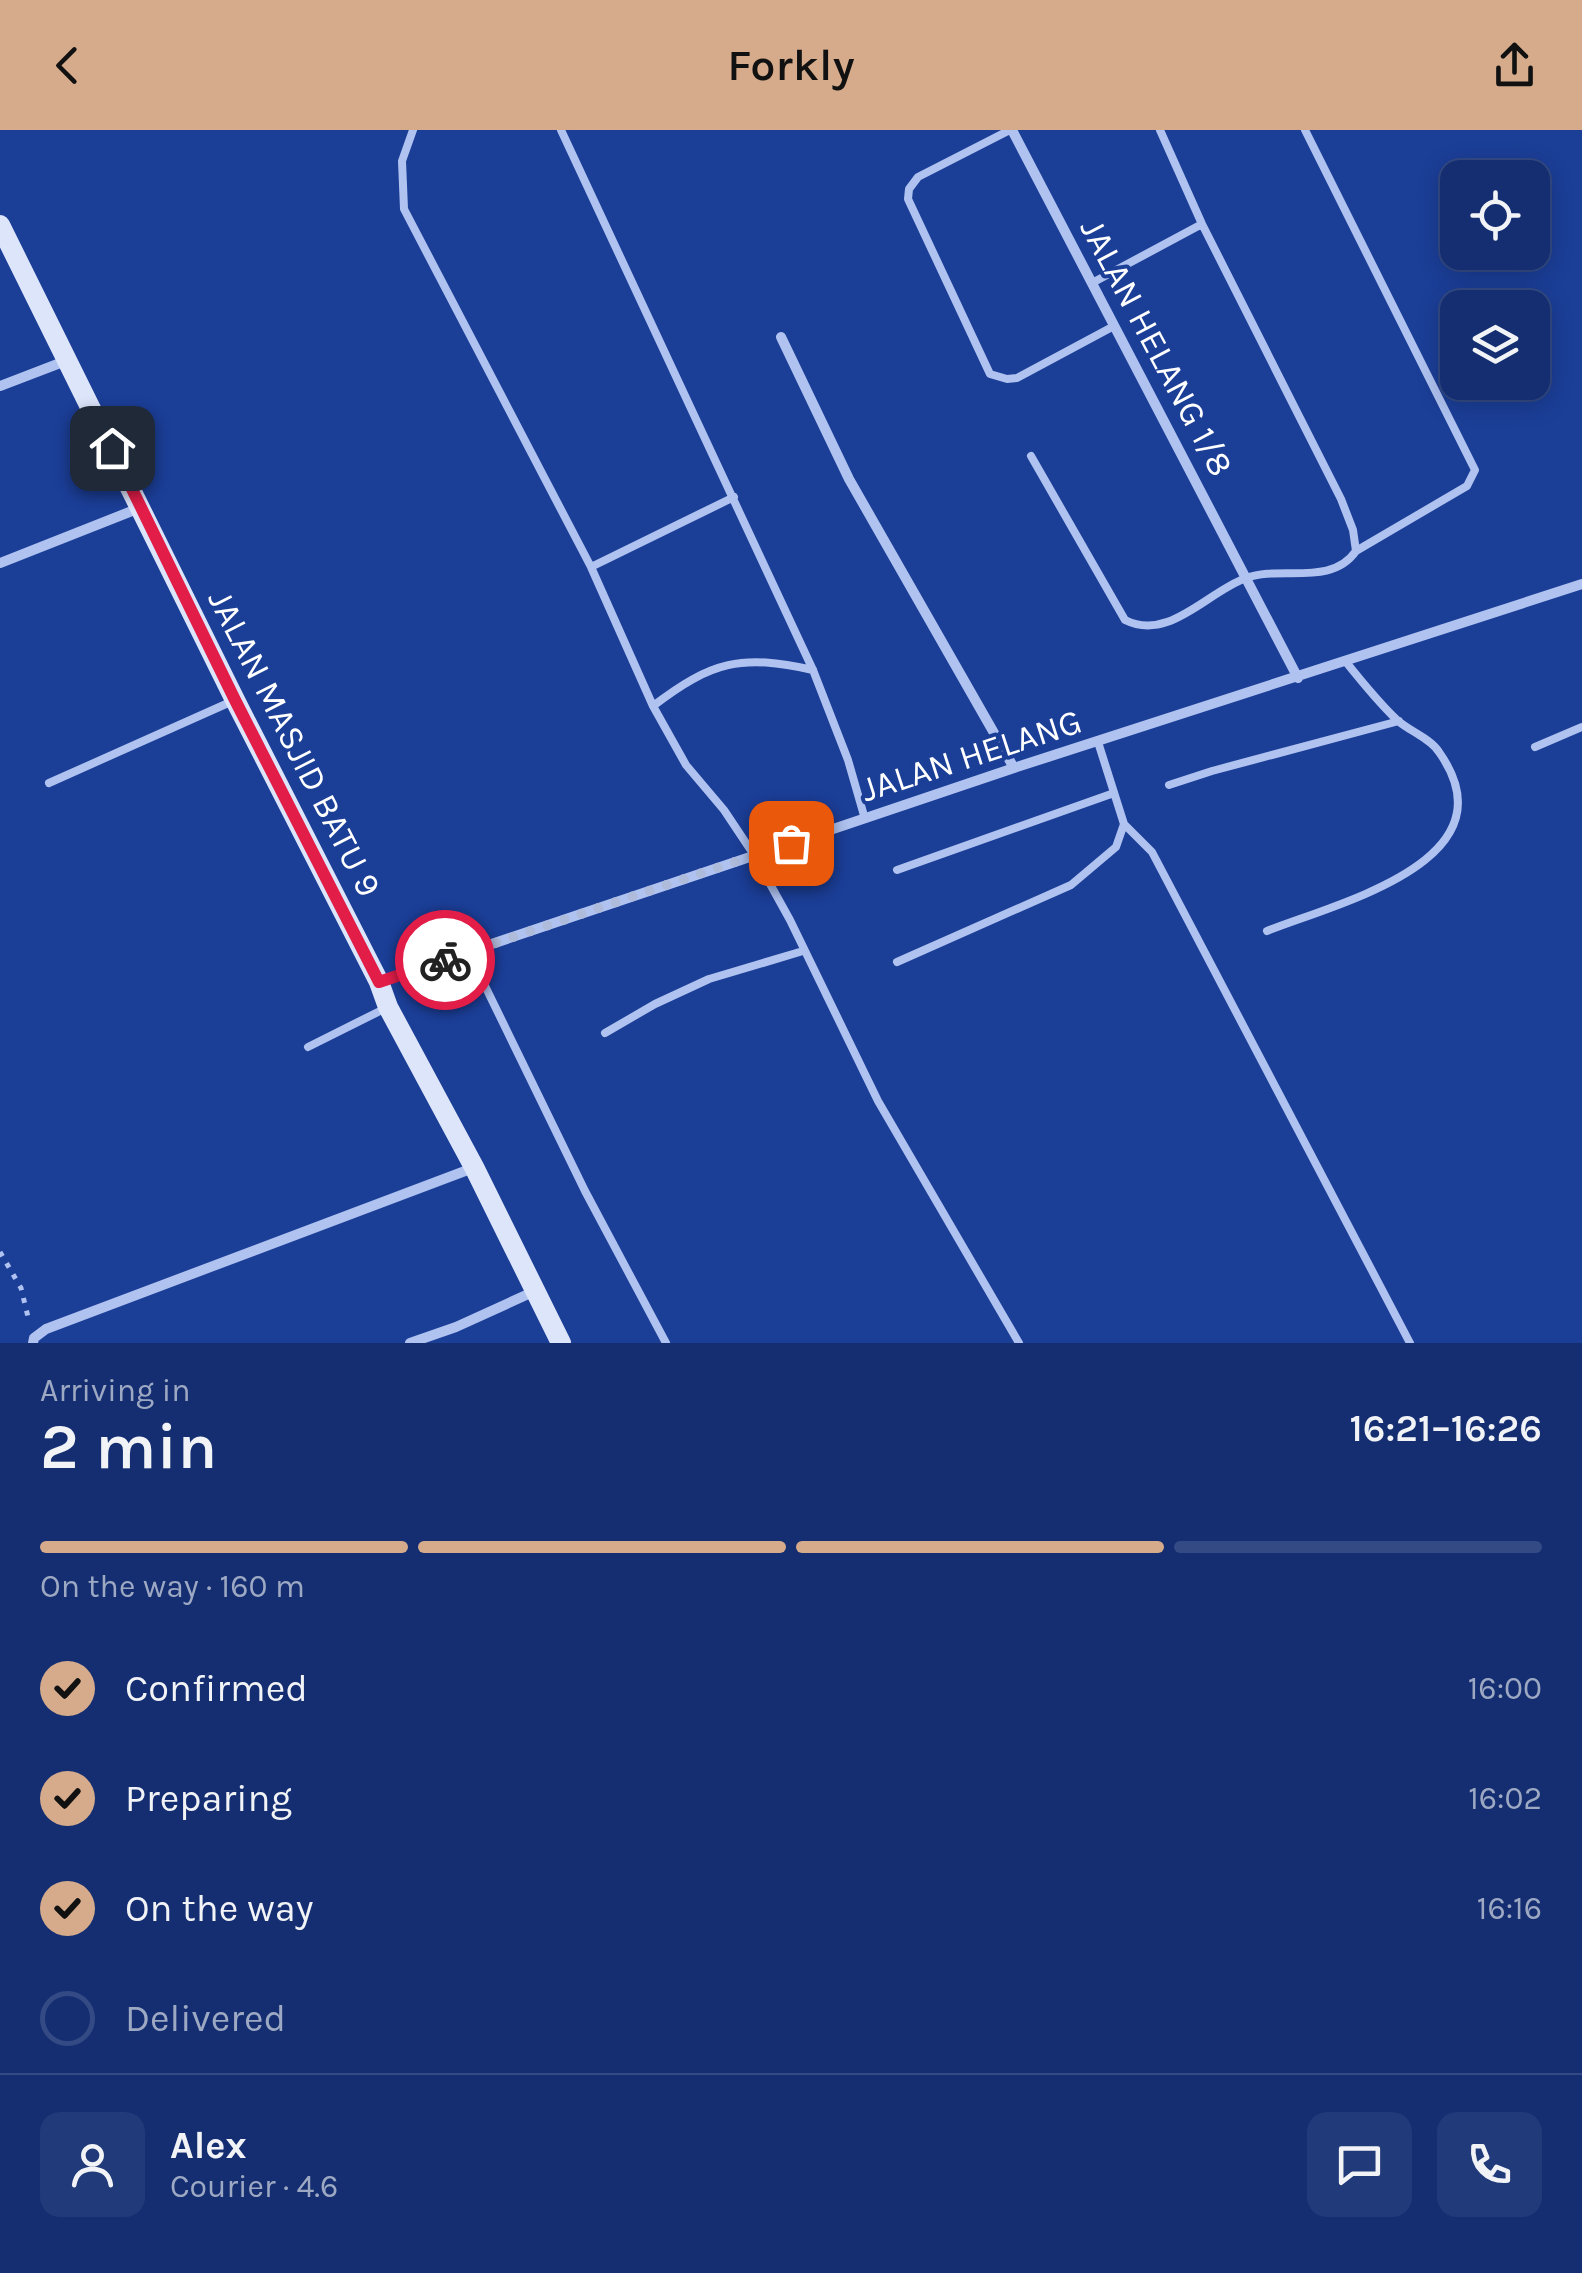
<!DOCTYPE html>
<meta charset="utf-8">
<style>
:root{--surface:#142e71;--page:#213a79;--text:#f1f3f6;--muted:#9da8c3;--line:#334a84;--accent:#d6ab8b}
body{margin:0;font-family:Karla,sans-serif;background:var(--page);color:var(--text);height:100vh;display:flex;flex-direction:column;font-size:38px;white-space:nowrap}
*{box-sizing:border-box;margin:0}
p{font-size:32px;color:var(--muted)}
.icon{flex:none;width:55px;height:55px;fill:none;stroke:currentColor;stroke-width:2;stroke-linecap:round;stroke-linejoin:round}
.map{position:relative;height:1213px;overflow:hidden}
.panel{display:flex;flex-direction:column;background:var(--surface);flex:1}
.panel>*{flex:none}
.controls{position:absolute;left:1440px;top:30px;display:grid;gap:20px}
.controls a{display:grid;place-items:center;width:110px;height:110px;border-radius:20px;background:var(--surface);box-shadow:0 5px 25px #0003,0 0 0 2px var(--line);font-size:50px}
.pin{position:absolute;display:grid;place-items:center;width:85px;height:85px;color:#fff;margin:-42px;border-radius:20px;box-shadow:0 5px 15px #0006}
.courier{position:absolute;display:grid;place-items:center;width:100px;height:100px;margin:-50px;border:8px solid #e11d48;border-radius:50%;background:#fff;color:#222;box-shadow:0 2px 12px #0007}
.overview em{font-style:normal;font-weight:600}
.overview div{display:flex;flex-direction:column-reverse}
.overview{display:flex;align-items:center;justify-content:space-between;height:170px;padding:0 40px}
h1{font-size:65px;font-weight:600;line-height:75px}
.bar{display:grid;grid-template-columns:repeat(4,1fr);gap:15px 10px;align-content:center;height:120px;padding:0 40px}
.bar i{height:12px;border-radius:8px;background:var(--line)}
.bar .active{background:var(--accent)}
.bar p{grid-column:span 4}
.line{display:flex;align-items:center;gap:25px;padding:0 40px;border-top:2px solid var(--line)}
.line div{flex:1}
.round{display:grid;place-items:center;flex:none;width:105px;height:105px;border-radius:20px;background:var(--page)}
ol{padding:0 40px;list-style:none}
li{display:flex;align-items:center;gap:30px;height:110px}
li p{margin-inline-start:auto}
li .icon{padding:10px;border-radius:50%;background:var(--accent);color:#111;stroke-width:4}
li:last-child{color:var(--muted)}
li i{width:55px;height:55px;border:5px solid var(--line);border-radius:50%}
header{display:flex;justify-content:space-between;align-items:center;height:130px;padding:0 40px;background:var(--accent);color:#111;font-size:45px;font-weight:600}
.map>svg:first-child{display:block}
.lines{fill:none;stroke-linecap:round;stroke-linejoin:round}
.path{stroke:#afc2f0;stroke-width:5;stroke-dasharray:5 8;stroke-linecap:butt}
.lane{stroke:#afc2f0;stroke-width:8}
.street{stroke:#afc2f0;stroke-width:10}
.secondary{stroke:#dde5fb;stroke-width:20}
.done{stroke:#afbbdb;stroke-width:10;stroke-dasharray:0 18}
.route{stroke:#e11d48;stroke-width:12}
.labels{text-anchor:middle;stroke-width:8;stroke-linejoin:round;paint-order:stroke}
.street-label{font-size:35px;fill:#fff;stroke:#1b3e97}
</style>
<header><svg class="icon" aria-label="back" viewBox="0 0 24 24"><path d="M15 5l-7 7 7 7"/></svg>Forkly<svg class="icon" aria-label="share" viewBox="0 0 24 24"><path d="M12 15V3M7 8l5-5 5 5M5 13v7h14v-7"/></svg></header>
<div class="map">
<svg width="1582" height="1213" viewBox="0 0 1582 1213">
<rect width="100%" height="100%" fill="#1b3e97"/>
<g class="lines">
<path class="path" d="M 0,1122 L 21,1158 L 29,1191"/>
<path class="lane" d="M 413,0 L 402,31 L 404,79 L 591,437 L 653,576 L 686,635 L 724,680 L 754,725 L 790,790 L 878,971 L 1019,1213
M 561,0 L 813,540 L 848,630 L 865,689
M 1010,0 L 918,47 L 909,59 L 908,69 L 990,244 L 1007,249 L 1017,248 L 1114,196
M 1305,0 L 1475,340 L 1467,356 L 1356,421
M 1092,153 L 1202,94
M 1031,326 L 1125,490 C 1169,512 1207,462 1246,448 C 1281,435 1331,457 1356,421 L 1353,400 L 1341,369 L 1202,94 L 1160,0
M 591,437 L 734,367
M 653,576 C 712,531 741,524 813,540
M 1098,612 L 1124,694 L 1152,722 L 1410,1213
M 1535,617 L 1582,597
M 49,653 L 235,570
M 1169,655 L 1212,641 L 1399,591
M 897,740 L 1114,663
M 1267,801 C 1337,773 1516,731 1439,622 C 1430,608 1409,601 1397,590 C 1378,572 1362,552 1346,532
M 468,821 L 585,1061 L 666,1213
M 897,832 L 1071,755 L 1116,717 L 1124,694
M 605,903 L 655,874 L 709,849 L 803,821
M 308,917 L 384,879"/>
<path class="street" d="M 1012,0 L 1298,548
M 781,207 L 849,349 L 1014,638
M 0,256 L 68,230
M 0,433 L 142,377
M 379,852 L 1014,638 L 1582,454
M 33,1213 L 34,1208 L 46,1199 L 473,1038
M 410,1213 L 456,1197 L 535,1161"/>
<path class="secondary" d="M 0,95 L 235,570 L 379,852 L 388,877 L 474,1037 L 561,1213"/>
</g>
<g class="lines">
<path class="done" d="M 445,830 L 791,713"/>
<path class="route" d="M 112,318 L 235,570 L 379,852 L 445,830"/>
</g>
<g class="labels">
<g class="street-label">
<text transform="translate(1157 217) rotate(62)" y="12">JALAN HELANG 1/8</text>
<text transform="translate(295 613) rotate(63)" y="12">JALAN MASJID BATU 9</text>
<text transform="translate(971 625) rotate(-18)" y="12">JALAN HELANG</text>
</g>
</g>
</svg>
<div class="controls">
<a><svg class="icon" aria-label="locate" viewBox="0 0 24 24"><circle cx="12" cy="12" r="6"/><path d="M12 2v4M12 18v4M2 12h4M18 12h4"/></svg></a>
<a><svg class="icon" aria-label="layers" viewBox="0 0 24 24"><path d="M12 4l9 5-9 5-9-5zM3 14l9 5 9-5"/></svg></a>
</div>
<div class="pin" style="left:791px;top:713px;background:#ea580c"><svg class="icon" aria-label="bag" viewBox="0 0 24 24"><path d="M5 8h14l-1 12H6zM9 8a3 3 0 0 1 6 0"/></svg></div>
<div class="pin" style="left:112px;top:318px;background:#1f2937"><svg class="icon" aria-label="home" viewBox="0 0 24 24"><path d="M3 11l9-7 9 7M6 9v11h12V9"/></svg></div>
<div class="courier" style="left:445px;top:830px"><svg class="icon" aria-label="bike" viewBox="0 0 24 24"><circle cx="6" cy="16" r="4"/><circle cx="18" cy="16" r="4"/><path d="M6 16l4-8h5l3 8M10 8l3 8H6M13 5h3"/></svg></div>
</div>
<section class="panel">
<div class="overview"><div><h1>2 min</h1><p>Arriving in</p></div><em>16:21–16:26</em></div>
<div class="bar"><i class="active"></i><i class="active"></i><i class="active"></i><i></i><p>On the way · 160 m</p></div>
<ol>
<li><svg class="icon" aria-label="check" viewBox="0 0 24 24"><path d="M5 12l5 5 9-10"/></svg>Confirmed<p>16:00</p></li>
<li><svg class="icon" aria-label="check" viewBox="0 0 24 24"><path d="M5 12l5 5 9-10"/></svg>Preparing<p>16:02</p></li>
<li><svg class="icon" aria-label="check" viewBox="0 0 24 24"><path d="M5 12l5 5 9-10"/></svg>On the way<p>16:16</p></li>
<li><i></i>Delivered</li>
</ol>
<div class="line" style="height:180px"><a class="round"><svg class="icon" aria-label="person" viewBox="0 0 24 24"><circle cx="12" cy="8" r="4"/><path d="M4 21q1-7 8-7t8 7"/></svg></a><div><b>Alex</b><p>Courier · 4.6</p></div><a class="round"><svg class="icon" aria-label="chat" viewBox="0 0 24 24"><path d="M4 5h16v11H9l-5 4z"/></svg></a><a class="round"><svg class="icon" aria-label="phone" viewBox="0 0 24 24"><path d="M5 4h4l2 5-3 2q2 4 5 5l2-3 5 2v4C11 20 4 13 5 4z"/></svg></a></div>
</section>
